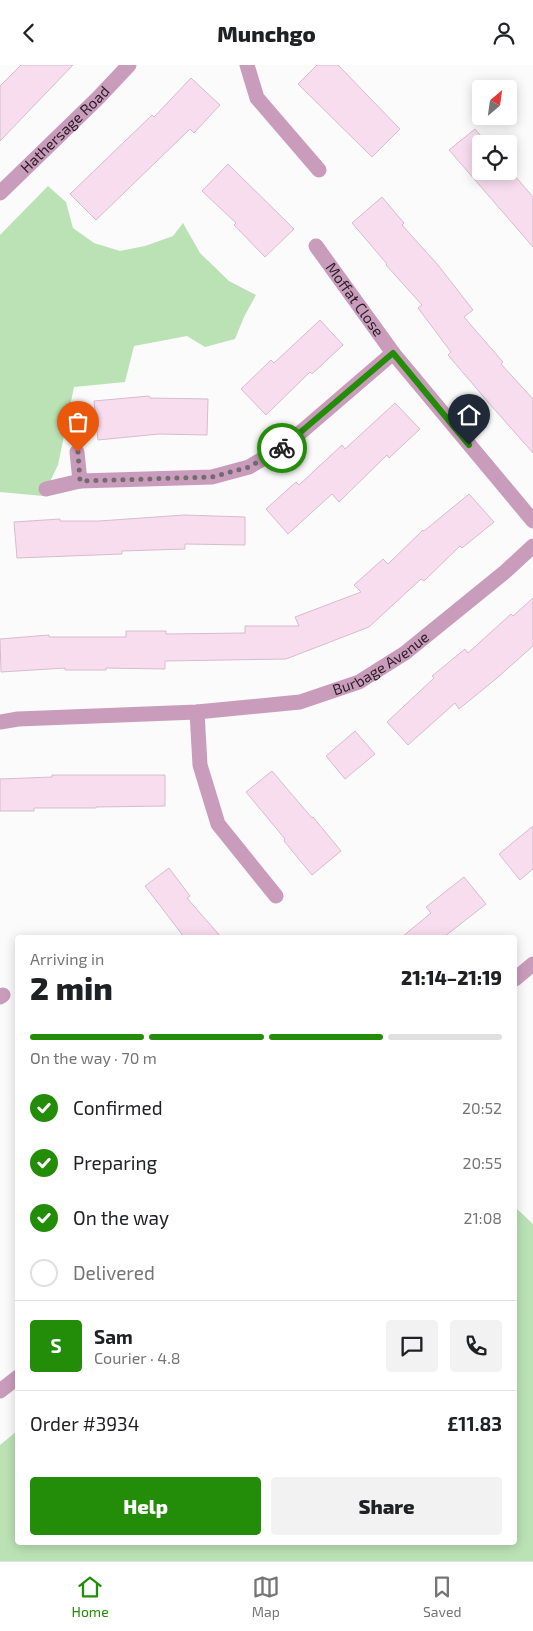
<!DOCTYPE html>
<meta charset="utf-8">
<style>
:root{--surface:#fff;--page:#f2f2f2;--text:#202124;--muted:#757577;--line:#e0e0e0;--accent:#238c08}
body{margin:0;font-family:"Exo 2",sans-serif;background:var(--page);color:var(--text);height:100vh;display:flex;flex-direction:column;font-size:19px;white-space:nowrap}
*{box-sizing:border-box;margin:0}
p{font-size:16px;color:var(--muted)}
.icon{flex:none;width:28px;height:28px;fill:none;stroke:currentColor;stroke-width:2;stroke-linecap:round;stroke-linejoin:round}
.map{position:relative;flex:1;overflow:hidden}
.sheet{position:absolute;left:15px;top:870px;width:502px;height:610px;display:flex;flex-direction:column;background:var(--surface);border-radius:5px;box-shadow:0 2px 12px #0003}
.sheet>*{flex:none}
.needle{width:32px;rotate:29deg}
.controls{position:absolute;left:472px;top:15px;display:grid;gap:10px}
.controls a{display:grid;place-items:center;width:45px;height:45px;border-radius:5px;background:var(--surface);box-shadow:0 2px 12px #0003;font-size:25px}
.pin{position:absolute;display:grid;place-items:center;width:42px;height:42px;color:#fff;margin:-51px -21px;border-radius:50% 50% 50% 0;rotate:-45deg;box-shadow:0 0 5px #0007}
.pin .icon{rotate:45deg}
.courier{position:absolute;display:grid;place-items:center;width:50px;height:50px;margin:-25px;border:4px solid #238c08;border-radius:50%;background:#fff;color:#222;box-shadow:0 1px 6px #0007}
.headline em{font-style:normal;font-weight:800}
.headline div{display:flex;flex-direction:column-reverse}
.headline{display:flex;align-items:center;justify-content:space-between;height:85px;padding:0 15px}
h1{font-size:32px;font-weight:800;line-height:38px}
.bar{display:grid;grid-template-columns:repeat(4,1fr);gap:8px 5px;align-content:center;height:60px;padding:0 15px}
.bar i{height:6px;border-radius:4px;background:var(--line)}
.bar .on{background:var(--accent)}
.bar p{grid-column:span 4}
.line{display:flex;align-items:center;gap:12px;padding:0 15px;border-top:1px solid var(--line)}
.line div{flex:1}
.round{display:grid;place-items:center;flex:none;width:52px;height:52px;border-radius:5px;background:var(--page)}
ol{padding:0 15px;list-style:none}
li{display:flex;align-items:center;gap:15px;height:55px}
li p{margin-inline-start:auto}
li .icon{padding:5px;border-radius:50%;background:var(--accent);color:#fff;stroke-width:4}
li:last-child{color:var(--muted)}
li i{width:28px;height:28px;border:2px solid var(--line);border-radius:50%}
.action{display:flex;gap:10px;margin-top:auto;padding:10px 15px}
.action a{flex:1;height:58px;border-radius:5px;background:var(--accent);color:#fff;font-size:20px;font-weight:800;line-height:58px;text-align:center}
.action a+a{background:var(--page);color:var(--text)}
header{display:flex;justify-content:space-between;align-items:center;height:65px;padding:0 15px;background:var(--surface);font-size:22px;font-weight:800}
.menu{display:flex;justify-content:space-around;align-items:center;height:70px;border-top:1px solid var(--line);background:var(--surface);font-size:14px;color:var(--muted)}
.menu a{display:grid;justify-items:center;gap:2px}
.menu .on{color:var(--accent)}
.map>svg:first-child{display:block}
.green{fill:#bbe2b5}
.building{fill:#f8ddee;stroke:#d7bcce}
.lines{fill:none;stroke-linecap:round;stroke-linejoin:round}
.street{stroke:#ca9cbc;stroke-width:15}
.done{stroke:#726c70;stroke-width:5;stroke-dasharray:0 9}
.route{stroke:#238c08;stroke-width:6}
.labels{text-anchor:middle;stroke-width:4;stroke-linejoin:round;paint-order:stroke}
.street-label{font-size:15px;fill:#291f25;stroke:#fbfbfb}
</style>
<header><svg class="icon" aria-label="back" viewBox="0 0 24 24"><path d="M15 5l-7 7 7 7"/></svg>Munchgo<svg class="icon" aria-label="person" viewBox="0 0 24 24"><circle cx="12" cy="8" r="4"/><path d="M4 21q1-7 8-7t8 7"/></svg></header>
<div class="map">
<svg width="533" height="1496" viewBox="0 0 533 1496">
<rect width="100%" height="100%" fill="#fbfbfb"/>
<path class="green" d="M 48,121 L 66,137 L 73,163 L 94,178 L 120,186 L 145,181 L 173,171 L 183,158 L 200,188 L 229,216 L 256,230 L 244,252 L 235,274 L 205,282 L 187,271 L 134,281 L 125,317 L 74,322 L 58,400 L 43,431 L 0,427 L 0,170 Z
M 515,1142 L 533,1159 L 533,1496 L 0,1496 L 0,1380 L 17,1366 L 18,1478 L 515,1478 Z"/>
<path class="building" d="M 21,0 L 73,0 L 0,76 L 0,21 Z
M 317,0 L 338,0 L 400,64 L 372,92 L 298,19 Z
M 191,13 L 220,40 L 194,68 L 190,64 L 96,155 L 70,129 L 152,50 L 154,52 Z
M 475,64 L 488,79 L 481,79 L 481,106 L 509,106 L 509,104 L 533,132 L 533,182 L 449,85 Z
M 228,99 L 294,164 L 265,192 L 234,160 L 236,158 L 202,126 Z
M 382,132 L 404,158 L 402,160 L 438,200 L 473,245 L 464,252 L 503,297 L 501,299 L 533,334 L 533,388 L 488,337 L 448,290 L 451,287 L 418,243 L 422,240 L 386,200 L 387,199 L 352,158 Z
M 320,255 L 343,280 L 312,309 L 310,307 L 266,350 L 241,324 L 271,295 L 274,298 Z
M 149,331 L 150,333 L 208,334 L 207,370 L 159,369 L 98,375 L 94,336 Z
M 395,338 L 420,364 L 389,393 L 387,390 L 339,437 L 332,429 L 288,469 L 266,444 L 296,417 L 299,420 L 342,380 L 345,384 Z
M 469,429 L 494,457 L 462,483 L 460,481 L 424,516 L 421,514 L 369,562 L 286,594 L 165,596 L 165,604 L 106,603 L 106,605 L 65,605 L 65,603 L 1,607 L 0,574 L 49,570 L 49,572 L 126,572 L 126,566 L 166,566 L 166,569 L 245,568 L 245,561 L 299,561 L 295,552 L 361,527 L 354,520 L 383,494 L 388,499 L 423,465 L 424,466 Z
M 184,450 L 245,452 L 245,480 L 185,479 L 185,484 L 122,486 L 122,489 L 17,493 L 14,457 L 60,454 L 60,456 L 99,456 Z
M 533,533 L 533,581 L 497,613 L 459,644 L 455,638 L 408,680 L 387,657 L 434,613 L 432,611 L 465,584 L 468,588 L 511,549 L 513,551 Z
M 355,666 L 375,689 L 345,714 L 326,691 Z
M 272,706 L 312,753 L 313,752 L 341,786 L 312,810 L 284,776 L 285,774 L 246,727 Z
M 52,710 L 165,710 L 165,741 L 96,742 L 96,743 L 34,743 L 34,746 L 0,746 L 0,714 L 52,712 Z
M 533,761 L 533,804 L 520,815 L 499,789 Z
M 169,803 L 190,831 L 187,833 L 221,872 L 184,872 L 145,821 Z
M 464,812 L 486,839 L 444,872 L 402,872 L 431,848 L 426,842 Z"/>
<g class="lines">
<g class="street">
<path d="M 247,0 L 257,33 L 319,105"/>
<path id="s1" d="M 0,128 L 98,33 L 129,0"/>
<path id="s2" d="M 316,181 L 393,288 L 533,456"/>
<path d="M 77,387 L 80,416"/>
<path d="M 46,424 L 80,416 L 212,412 L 249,402 L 286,380 L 393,288"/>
<path d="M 197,647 L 200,700 L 218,759 L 276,831"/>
<path id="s3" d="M 0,657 L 18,654 L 197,647 L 300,637 L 359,617 L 405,588 L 506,506 L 533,481"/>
<path d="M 515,914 L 533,899"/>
<path d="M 0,932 L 3,930"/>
<path d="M 0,1326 L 18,1312"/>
</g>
</g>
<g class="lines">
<path class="done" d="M 78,387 L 80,416 L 212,412 L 249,402 L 282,383"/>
<path class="route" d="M 282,383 L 393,288 L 469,380"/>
</g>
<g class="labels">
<g class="street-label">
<text dy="5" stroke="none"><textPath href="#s1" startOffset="91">Hathersage Road</textPath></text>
<text dy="5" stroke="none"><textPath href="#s2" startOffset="66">Moffat Close</textPath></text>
<text dy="5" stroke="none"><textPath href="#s3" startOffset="391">Burbage Avenue</textPath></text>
</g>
</g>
</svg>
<div class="controls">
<a><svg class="needle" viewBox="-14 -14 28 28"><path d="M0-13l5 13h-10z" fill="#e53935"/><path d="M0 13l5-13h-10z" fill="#757577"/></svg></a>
<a><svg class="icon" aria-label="locate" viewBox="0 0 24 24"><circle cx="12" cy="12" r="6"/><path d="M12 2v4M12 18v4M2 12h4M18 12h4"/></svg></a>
</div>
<div class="pin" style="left:78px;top:387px;background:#ea580c"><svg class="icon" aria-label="bag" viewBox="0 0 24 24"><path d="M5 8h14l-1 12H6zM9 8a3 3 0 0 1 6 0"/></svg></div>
<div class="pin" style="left:469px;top:380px;background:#1f2937"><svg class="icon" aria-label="home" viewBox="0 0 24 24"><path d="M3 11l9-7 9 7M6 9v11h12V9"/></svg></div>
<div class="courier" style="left:282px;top:383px"><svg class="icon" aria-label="bike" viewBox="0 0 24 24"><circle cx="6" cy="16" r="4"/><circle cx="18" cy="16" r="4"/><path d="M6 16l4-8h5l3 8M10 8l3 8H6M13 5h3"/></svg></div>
<section class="sheet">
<div class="headline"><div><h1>2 min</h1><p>Arriving in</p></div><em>21:14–21:19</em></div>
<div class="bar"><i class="on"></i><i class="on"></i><i class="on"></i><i></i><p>On the way · 70 m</p></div>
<ol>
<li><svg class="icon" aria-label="check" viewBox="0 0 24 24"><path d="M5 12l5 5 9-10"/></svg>Confirmed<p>20:52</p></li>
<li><svg class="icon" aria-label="check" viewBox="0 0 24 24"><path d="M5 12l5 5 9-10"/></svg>Preparing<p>20:55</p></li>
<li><svg class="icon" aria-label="check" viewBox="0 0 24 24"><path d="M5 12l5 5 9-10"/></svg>On the way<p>21:08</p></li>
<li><i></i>Delivered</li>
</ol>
<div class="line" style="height:90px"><b class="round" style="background:var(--accent);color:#fff">S</b><div><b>Sam</b><p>Courier · 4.8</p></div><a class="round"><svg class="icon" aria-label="chat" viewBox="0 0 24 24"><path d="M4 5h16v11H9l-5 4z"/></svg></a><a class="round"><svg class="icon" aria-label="phone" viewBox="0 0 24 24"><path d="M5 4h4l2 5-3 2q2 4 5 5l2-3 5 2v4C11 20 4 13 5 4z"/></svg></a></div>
<div class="line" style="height:65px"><div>Order #3934</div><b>£11.83</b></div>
<div class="action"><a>Help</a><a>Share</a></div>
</section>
</div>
<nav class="menu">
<a class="on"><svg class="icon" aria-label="home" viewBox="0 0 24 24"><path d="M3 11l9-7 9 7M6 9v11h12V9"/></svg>Home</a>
<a><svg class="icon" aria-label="map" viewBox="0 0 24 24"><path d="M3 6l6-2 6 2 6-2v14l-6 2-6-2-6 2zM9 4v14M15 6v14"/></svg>Map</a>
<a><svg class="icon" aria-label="saved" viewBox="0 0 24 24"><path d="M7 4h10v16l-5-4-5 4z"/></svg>Saved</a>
</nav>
